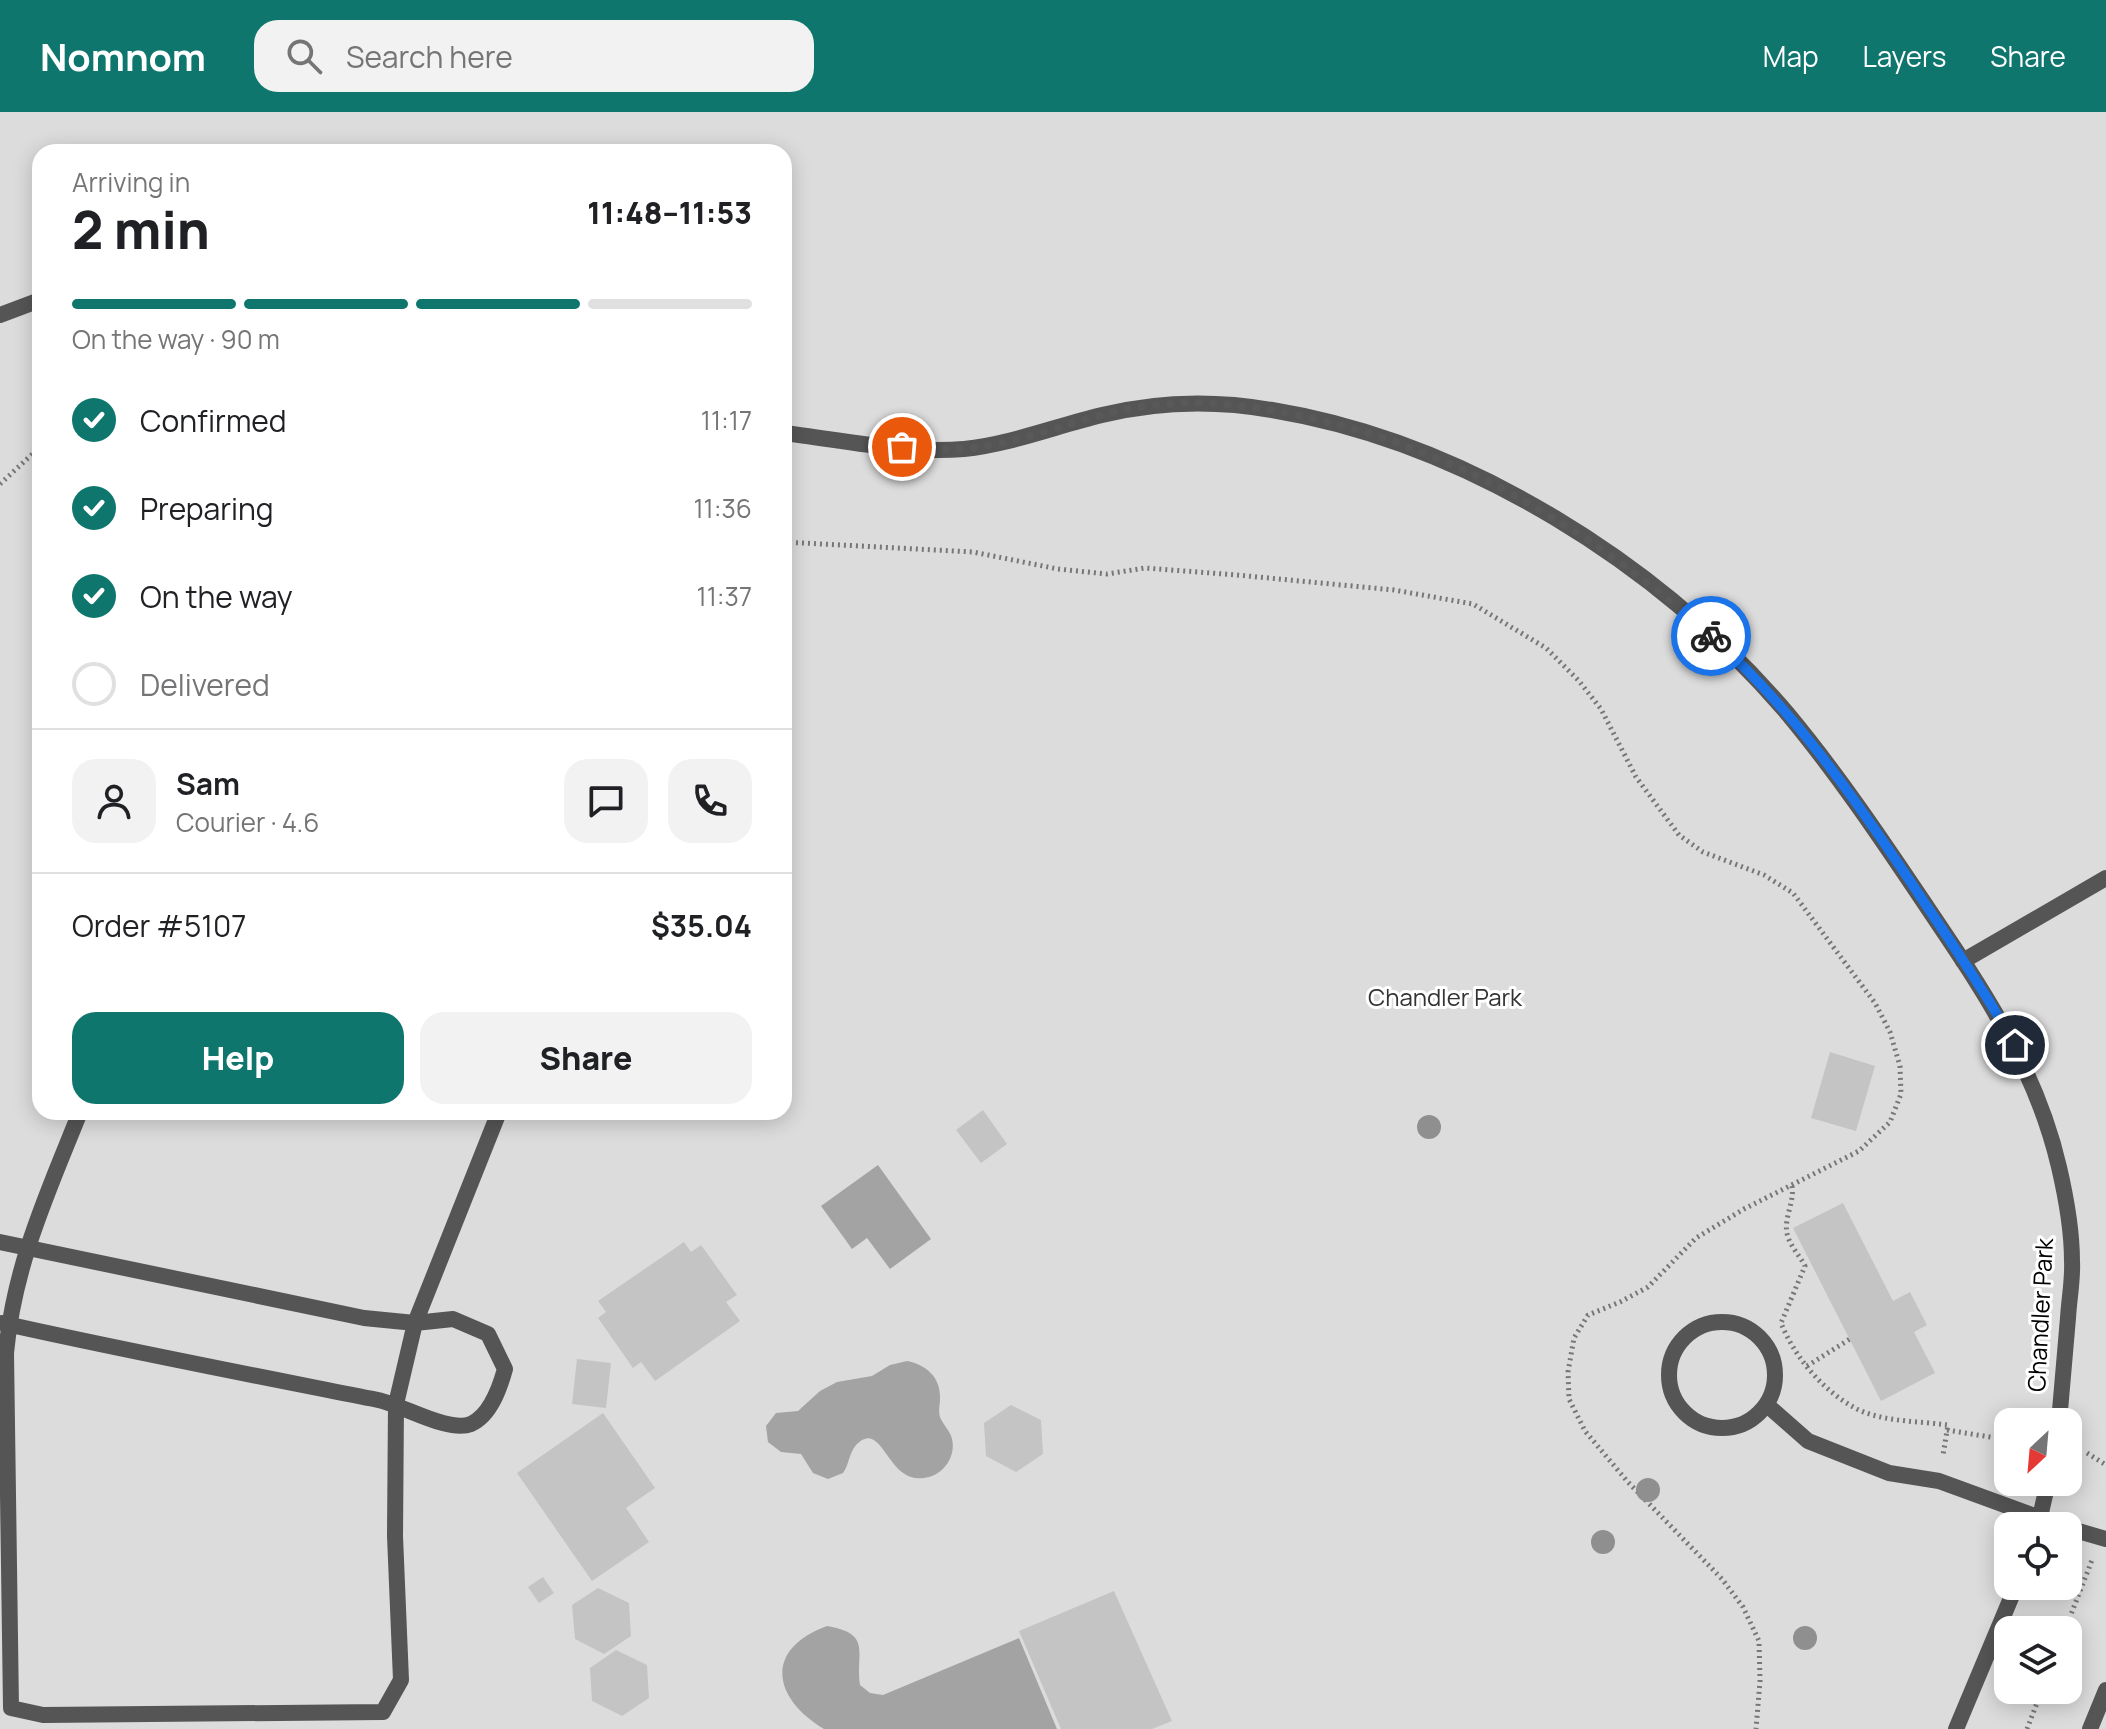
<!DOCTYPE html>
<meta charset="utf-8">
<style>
:root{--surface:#fff;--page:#f2f2f2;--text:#202124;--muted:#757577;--line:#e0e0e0;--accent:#0f766e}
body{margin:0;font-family:Manrope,sans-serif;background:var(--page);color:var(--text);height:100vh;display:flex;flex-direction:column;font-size:30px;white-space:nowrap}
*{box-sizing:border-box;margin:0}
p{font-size:26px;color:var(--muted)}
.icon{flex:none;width:44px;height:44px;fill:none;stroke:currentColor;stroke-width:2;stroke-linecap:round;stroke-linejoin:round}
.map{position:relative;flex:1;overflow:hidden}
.side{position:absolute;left:32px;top:32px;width:760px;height:976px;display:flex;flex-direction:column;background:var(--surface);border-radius:24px;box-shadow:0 4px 20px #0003}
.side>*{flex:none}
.needle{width:52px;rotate:206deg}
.controls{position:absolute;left:1994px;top:1296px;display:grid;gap:16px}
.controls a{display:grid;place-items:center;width:88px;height:88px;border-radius:16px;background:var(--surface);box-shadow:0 4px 20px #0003;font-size:40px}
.pin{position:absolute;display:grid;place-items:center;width:68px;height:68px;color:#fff;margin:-34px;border:4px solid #fff;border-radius:50%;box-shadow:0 2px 8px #0007}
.courier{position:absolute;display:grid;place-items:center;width:80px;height:80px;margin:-40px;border:6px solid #1a73e8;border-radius:50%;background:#fff;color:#222;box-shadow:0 2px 10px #0007}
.headline em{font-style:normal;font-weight:800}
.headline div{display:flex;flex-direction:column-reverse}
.headline{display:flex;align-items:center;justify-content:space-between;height:136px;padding:0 40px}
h1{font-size:52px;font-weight:800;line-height:60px}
.bar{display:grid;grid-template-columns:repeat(4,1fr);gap:12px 8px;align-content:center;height:96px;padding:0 40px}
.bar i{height:10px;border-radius:6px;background:var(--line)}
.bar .on{background:var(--accent)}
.bar p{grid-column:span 4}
.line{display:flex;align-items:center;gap:20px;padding:0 40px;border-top:2px solid var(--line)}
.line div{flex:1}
.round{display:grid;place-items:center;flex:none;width:84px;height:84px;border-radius:24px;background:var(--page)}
ol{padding:0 40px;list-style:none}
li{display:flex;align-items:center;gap:24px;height:88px}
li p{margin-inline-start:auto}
li .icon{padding:8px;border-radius:50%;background:var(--accent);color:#fff;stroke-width:4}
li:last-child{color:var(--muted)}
li i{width:44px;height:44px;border:4px solid var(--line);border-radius:50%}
.primary-button{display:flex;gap:16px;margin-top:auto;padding:16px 40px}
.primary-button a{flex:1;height:92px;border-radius:24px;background:var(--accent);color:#fff;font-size:32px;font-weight:800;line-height:92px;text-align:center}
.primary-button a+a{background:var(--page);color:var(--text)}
header{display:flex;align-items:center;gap:48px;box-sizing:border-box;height:112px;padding:0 40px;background:var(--accent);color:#fff}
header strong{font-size:38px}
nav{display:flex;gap:44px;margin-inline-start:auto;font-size:28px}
.search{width:560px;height:72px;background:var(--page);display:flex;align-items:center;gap:20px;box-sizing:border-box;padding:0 28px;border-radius:24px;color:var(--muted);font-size:30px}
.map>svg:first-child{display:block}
.green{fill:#dcdcdc;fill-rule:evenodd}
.water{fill:#a3a3a3}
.building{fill:#c4c4c4}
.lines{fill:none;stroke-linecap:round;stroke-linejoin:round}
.path{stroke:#777;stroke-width:5;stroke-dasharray:2 4;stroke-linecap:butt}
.lane{stroke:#555;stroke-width:16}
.street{stroke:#555;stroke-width:16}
.tree{fill:#8f8f8f}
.done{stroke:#595959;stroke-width:8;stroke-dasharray:0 14.4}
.route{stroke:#1a73e8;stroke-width:10}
.labels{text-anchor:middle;stroke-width:6;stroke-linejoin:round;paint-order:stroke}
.park-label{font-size:24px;fill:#333;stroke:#fff}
.street-label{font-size:24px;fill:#000;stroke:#fff}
</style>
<header>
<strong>Nomnom</strong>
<div class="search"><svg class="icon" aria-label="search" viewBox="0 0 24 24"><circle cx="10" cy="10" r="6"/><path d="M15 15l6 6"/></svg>Search here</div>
<nav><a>Map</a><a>Layers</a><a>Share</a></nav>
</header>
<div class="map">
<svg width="2106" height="1617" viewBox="0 0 2106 1617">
<rect width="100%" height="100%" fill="#fff"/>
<path class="green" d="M 0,0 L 2106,0 L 2106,1617 L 0,1617 ZM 40,40 L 784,40 L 784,1000 L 40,1000 ZM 2008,1310 L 2068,1310 L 2068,1370 L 2008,1370 ZM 2008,1414 L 2068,1414 L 2068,1474 L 2008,1474 ZM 2008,1518 L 2068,1518 L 2068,1578 L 2008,1578 Z"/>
<path class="water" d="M 878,1053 L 931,1127 L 890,1157 L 867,1126 L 852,1137 L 821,1094 Z
M 907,1249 C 927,1253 941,1266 940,1287 C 940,1293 938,1299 940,1305 C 943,1313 950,1318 952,1327 C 956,1343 945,1361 929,1365 C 886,1377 884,1304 856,1333 C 849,1341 849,1353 843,1361 L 828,1367 L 813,1361 L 801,1342 L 781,1340 L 768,1330 L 766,1314 L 776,1301 L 798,1299 L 820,1279 L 837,1270 L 872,1264 L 890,1253 Z
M 827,1514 C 873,1522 855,1540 860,1573 L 870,1581 L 883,1583 L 1019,1526 L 1057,1617 L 824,1617 C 772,1586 764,1537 827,1514 Z"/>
<path class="building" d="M 1830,940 L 1875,954 L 1856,1019 L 1811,1006 Z
M 983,998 L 1007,1032 L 981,1051 L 956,1018 Z
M 1843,1091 L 1893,1189 L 1910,1180 L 1927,1213 L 1914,1220 L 1935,1261 L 1881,1289 L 1793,1116 Z
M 684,1130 L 691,1140 L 701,1133 L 737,1183 L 726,1190 L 740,1209 L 655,1269 L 641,1250 L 633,1256 L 598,1206 L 606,1200 L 598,1189 Z
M 577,1247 L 611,1251 L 606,1296 L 572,1292 Z
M 1011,1293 L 1041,1308 L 1043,1342 L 1016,1360 L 986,1344 L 984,1311 Z
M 603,1301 L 655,1376 L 626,1396 L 649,1430 L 592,1469 L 517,1361 Z
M 543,1465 L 554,1481 L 539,1491 L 528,1475 Z
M 598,1476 L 629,1491 L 631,1524 L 604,1542 L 575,1527 L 572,1493 Z
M 1114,1479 L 1172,1609 L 1152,1617 L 1061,1617 L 1019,1519 Z
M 616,1538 L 647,1553 L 649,1586 L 622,1604 L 592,1589 L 590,1556 Z"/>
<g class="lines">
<path class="path" d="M 0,372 L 40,335
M 784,430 L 973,440 L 1058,457 L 1107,462 L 1145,456 L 1237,463 L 1394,478 L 1473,492 L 1546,536 L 1579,569 L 1601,597 L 1636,665 L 1679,723 L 1703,740 L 1764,763 L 1793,781 L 1875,891 L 1890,920 L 1900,954 L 1901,982 L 1890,1010 L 1859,1039 L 1744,1097 L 1696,1126 L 1648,1175 L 1620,1190 L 1588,1203 L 1574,1226 L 1568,1260 L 1569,1287 L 1585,1319 L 1627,1369 L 1722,1467 L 1743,1495 L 1759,1529 L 1760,1569 L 1756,1617
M 1792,1074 C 1795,1091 1782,1108 1788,1125 C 1791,1135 1800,1144 1805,1154 L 1781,1211 C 1794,1244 1822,1278 1855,1296 C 1881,1310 1918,1309 1948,1313 L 1943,1343
M 1807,1254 L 1850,1227
M 1947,1318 L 2008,1328
M 2087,1341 L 2106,1353
M 2065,1518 L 2092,1448
M 2027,1617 L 2042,1578"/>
<path class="lane" d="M 1963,849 L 2106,766
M 80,1000 C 48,1080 14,1153 6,1241 L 11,1596 L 43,1603 L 383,1600 L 401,1568 L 395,1424 L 396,1292 L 415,1211 L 499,1000
M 0,1130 L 364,1206 L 415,1211 L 453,1207 L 488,1222 L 505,1257 C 500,1275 491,1303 471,1312 C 448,1321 403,1293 378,1288 C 252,1263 127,1239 2,1211
M1669 1263a53 53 0 1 1 106 0a53 53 0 1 1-106 0Z
M 1767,1293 L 1808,1329 L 1889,1361 L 1939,1369 L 2062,1414
M 2068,1416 L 2106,1427
M 2090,1617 L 2106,1578"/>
<path class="street" d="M 0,203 L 40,188
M 784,321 C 842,328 905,342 964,337 C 1011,332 1056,314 1102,303 C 1159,289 1215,288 1272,298 C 1466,330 1660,452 1787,601 C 1836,660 1878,722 1921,786 C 1979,872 2035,952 2059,1055 C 2066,1085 2072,1118 2072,1149 C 2073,1168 2069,1187 2068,1206 C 2065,1240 2062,1275 2059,1310
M 2038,1414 L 2048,1370
M 1956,1617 L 2016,1474"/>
</g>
<g class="tree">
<circle cx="1429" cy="1015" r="12"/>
<circle cx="1648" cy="1378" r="12"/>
<circle cx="1603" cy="1430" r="12"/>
<circle cx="1805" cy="1526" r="12"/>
</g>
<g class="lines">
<path class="done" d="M 902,335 C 922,337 942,338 962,337 C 1025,332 1083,303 1145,294 C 1199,287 1253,293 1307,305 C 1461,339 1594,420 1711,524"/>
<path class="route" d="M 1711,524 C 1791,595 1851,681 1910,769 C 1946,823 1983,876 2015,933"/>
</g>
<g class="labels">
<g class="park-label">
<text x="1445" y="894">Chandler Park</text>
</g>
<g class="street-label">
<text transform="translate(2041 1203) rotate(-87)" y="8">Chandler Park</text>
</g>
</g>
</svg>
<div class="controls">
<a><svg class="needle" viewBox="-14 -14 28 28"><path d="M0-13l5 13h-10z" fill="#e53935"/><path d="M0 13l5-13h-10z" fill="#757577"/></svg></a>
<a><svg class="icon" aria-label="locate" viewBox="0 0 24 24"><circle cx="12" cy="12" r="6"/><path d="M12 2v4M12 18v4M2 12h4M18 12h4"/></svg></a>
<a><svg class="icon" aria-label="layers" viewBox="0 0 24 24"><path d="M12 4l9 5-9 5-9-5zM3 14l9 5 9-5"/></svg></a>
</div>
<div class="pin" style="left:902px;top:335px;background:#ea580c"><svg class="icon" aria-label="bag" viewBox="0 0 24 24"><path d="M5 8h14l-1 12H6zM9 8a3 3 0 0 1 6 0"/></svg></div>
<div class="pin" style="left:2015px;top:933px;background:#1f2937"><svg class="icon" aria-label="home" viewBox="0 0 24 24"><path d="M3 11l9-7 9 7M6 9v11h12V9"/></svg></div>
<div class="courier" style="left:1711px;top:524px"><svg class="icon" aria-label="bike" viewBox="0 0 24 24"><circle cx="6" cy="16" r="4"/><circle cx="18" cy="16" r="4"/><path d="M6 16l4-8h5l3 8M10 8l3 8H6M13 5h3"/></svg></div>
<section class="side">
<div class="headline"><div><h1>2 min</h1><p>Arriving in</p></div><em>11:48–11:53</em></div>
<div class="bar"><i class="on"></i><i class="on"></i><i class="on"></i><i></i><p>On the way · 90 m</p></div>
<ol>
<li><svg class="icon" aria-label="check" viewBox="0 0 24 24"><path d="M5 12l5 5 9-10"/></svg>Confirmed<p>11:17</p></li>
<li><svg class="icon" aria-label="check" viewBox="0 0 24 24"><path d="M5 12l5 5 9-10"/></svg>Preparing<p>11:36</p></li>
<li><svg class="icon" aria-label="check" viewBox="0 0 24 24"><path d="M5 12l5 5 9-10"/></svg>On the way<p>11:37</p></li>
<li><i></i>Delivered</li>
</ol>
<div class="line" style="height:144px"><a class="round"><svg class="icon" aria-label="person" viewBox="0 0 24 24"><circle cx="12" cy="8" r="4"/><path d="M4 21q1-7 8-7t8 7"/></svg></a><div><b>Sam</b><p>Courier · 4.6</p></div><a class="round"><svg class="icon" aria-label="chat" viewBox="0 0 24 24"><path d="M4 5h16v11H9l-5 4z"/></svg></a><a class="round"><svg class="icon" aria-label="phone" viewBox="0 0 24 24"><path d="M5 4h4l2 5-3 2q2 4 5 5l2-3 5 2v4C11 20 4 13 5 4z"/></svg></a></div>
<div class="line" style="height:104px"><div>Order #5107</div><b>$35.04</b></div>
<div class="primary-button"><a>Help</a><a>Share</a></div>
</section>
</div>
